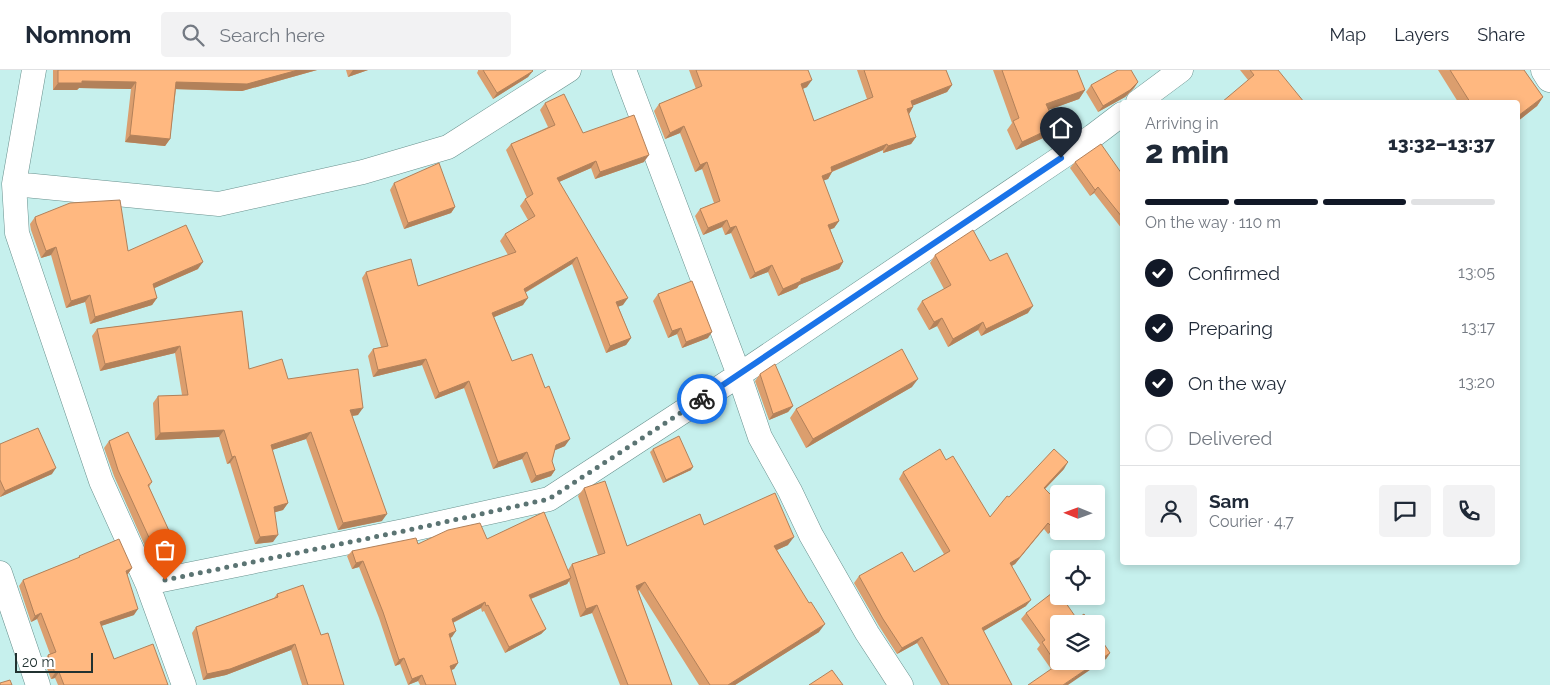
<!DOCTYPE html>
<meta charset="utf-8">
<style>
:root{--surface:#fff;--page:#f2f2f3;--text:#1f2937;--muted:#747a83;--line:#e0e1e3;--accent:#111827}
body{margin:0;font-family:Raleway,sans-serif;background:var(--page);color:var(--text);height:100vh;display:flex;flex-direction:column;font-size:19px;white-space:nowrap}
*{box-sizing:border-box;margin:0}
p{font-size:16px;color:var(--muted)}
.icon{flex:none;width:28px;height:28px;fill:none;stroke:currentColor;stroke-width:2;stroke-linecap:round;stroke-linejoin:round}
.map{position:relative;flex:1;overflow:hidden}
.sheet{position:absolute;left:1120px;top:30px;width:400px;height:465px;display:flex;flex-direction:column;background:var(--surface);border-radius:5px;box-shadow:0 2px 8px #0003}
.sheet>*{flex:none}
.needle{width:32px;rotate:271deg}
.controls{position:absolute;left:1050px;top:415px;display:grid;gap:10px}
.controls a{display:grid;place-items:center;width:55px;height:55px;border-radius:5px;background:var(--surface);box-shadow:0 2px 8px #0003;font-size:25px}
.scale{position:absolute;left:15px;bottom:12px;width:78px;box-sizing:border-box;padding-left:5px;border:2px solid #213231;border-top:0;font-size:14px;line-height:18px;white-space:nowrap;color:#213231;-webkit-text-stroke:4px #fff;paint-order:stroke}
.pin{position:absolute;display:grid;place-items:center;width:42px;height:42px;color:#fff;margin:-51px -21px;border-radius:50% 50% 50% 0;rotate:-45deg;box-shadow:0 0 5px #0007}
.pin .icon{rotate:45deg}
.courier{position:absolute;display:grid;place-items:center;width:50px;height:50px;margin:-25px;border:4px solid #1a73e8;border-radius:50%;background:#fff;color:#222;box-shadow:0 1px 6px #0007}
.head em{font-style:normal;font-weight:800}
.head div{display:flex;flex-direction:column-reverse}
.head{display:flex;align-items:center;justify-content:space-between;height:85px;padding:0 25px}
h1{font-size:32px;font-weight:800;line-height:38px}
.bar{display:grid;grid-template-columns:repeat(4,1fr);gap:8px 5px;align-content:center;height:60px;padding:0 25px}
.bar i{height:6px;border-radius:4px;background:var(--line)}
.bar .selected{background:var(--accent)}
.bar p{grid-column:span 4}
.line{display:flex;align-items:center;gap:12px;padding:0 25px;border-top:1px solid var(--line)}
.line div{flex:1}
.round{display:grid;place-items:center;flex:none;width:52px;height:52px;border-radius:5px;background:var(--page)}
ol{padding:0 25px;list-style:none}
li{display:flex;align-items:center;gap:15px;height:55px}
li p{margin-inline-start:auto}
li .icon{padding:5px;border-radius:50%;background:var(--accent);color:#fff;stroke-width:4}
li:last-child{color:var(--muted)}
li i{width:28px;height:28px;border:2px solid var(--line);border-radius:50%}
header{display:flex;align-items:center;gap:30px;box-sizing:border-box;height:70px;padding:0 25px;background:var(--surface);border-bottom:1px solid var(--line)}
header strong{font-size:24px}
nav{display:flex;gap:28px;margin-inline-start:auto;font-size:18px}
.search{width:350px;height:45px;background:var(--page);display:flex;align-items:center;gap:12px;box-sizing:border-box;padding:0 18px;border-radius:5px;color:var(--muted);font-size:19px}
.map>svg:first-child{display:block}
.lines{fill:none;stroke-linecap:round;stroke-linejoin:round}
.minor-casing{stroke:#69918e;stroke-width:25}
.tertiary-casing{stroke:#69918e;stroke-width:29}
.minor{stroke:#fff;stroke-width:24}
.tertiary{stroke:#fff;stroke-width:28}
.wall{fill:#db9e6e}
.shaded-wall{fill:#b2815a}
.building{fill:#ffb880;stroke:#b2815a}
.done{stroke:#5b7473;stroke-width:5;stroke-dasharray:0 9}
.route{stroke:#1a73e8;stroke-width:6}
</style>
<header>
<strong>Nomnom</strong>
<div class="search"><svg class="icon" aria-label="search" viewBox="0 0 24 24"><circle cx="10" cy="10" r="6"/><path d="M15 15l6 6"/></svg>Search here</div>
<nav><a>Map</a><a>Layers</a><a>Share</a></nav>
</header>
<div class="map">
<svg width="1550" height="615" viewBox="0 0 1550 615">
<rect width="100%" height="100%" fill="#c6f0ed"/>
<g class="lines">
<defs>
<path id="minor" d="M 34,0 L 14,114 L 17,163 L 101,411 L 147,513 L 184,615
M 624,0 L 739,305 L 760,367 L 790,421 L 811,465 L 867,563 L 901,615
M 1138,32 L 1181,0
M 14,114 L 219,134 L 363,102 L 448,77 L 569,0
M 0,503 L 38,615
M 147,513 L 404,461 L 549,429 L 739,305 L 1093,66 L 1122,44"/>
<path id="tertiary" d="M 1545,0 L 1550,8"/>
</defs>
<use href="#minor" class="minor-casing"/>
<use href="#tertiary" class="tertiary-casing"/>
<use href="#minor" class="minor"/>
<use href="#tertiary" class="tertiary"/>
</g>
<path class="wall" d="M 53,0 L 317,0 L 242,21 L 176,19 L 170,69 L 165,76 L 125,72 L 131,19 L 79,18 L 77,20 L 53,20 Z
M 346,0 L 368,0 L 348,7 Z
M 478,0 L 532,0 L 528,7 L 493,29 L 477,3 L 478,1 Z
M 689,0 L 808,0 L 807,17 L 803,19 L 814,51 L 867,29 L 857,0 L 946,0 L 952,15 L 947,22 L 913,35 L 913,37 L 909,44 L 916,67 L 911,74 L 883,83 L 883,80 L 832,102 L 828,109 L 823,110 L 839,151 L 834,158 L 830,159 L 843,192 L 839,199 L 799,215 L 797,218 L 778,226 L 768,202 L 750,209 L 731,163 L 725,165 L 722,157 L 703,165 L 695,146 L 700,139 L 714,133 L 702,99 L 695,102 L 680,63 L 665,69 L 654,41 L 659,34 L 696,19 Z
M 993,0 L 1077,0 L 1085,20 L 1079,29 L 1048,40 L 1050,65 L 1016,80 L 1007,60 L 1012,53 Z
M 1240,0 L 1278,0 L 1248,10 Z
M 1438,0 L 1524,0 L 1543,27 L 1537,36 L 1518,51 L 1518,32 L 1458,32 Z
M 1138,12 L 1134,18 L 1125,27 L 1098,42 L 1086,22 L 1091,15 Z
M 545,33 L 583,63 L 644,92 L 595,109 L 591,98 L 559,112 L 623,235 L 618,236 L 631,268 L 626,275 L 606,283 L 572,194 L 525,223 L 523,235 L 494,247 L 512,291 L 565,376 L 555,380 L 552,391 L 555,400 L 551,406 L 531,413 L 522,389 L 493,399 L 464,318 L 435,329 L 422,295 L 373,307 L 368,286 L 373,279 L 381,277 L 362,208 L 366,202 L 418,216 L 508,185 L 500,171 L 505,164 L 528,150 L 520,136 L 525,129 L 527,128 L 506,80 L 511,74 L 548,57 L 540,40 Z
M 1075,92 L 1122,104 L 1122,159 L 1094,123 L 1090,126 L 1070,98 Z
M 394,113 L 455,137 L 451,143 L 404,159 L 390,120 Z
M 35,147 L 128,181 L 198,199 L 154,218 L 157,228 L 152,235 L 90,254 L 85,232 L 66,238 L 51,185 L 41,188 L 31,160 L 30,154 Z
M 935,185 L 990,191 L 1028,243 L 981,266 L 978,260 L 948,277 L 937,256 L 929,260 L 917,239 L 922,231 L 944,219 L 930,193 Z
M 658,224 L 708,268 L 682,278 L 677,264 L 668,268 L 653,231 Z
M 242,241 L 249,299 L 288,309 L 358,345 L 352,346 L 382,451 L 338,460 L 306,369 L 272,380 L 288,433 L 283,440 L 275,442 L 273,472 L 255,474 L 230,393 L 227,394 L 219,367 L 155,370 L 153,333 L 158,326 L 182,325 L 175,283 L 100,301 L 92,266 L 97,259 Z
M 760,304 L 793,336 L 788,342 L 769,350 L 755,311 Z
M 912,317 L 806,378 L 790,348 L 796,339 Z
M 109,371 L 152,412 L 149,417 L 176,476 L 172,482 L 152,492 L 114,406 L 104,378 Z
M 0,374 L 52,404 L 0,427 Z
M 653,379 L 691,400 L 663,413 L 650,382 Z
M 946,390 L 990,447 L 1009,427 L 1064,399 L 1045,419 L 1059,433 L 1059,453 L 1048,464 L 1044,459 L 1015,494 L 1012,496 L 1026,536 L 983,561 L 1012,615 L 941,615 L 917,573 L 897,584 L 879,556 L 854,513 L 859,506 L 914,502 L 944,484 L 899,409 L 903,402 Z
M 584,418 L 627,476 L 704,455 L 788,475 L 777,480 L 819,562 L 735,615 L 699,615 L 639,520 L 638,521 L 672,615 L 620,615 L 592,543 L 580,547 L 569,511 L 567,514 L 531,529 L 546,559 L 541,564 L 505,583 L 484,541 L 482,542 L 481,538 L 453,553 L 452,567 L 450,568 L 458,593 L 454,599 L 451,600 L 456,615 L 420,615 L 418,611 L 408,615 L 400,594 L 395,596 L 379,548 L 359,497 L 352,499 L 347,486 L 352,481 L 418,474 L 487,469 L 568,500 L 572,494 L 598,485 L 578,426 Z
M 79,486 L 132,498 L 127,505 L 134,545 L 101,556 L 114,589 L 168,615 L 58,615 L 55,608 L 51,609 L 44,591 L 48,585 L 50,584 L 37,549 L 31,552 L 19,516 L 23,510 L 78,488 Z
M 277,524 L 321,565 L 344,615 L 302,615 L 291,580 L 226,605 L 203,610 L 192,563 L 196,557 L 274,528 Z
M 1026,543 L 1077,549 L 1110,583 L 1106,589 L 1051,599 L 1037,579 L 1040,575 L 1021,549 Z"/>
<path class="shaded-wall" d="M 298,0 L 317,0 L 242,21 L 171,19 L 176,12 Z
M 353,0 L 368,0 L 348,7 Z
M 533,1 L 528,7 L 493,29 L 497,23 Z
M 812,10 L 807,17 L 796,21 L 801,14 Z
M 82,11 L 136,12 L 131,19 L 79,18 L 77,20 L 53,20 L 58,13 Z
M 1138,12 L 1134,18 L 1125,27 L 1098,42 L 1103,36 Z
M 952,15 L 947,22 L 907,38 L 911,31 Z
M 1085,20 L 1079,29 L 1040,43 L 1046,34 Z
M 1543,27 L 1537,36 L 1518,51 L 1518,46 Z
M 913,37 L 909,44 L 907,39 Z
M 684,56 L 680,63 L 665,69 L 670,63 Z
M 1056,56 L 1050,65 L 1016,80 L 1022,72 Z
M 130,65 L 170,69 L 165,76 L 125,72 Z
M 916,67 L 911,74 L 883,83 L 888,76 Z
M 887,74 L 883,80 L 826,104 L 831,97 Z
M 649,85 L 644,92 L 595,109 L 600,102 Z
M 596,91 L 591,98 L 552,115 L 557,108 Z
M 707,92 L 702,99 L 695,102 L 700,95 Z
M 832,102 L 828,109 L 817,113 L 822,106 Z
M 1098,117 L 1094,123 L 1090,126 L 1095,120 Z
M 455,137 L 451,143 L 404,159 L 408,153 Z
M 727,150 L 722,157 L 703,165 L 708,158 Z
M 839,151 L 834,158 L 824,162 L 828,155 Z
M 736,156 L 731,163 L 725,165 L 730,158 Z
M 56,177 L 51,185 L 41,188 L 46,181 Z
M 577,187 L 572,194 L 519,226 L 524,219 Z
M 203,192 L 198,199 L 148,221 L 153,214 Z
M 843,192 L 839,199 L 799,215 L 797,218 L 778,226 L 783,219 L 801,209 Z
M 772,195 L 768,202 L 750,209 L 755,203 Z
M 90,225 L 85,232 L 66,238 L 71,231 Z
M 157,228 L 152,235 L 90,254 L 95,247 Z
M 528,228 L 523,235 L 487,250 L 492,243 Z
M 628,228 L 623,235 L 612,239 L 616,232 Z
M 1033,236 L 1028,243 L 981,266 L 986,259 Z
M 942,248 L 937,256 L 929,260 L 934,252 Z
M 983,252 L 978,260 L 948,277 L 953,269 Z
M 681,258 L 677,264 L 668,268 L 672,261 Z
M 712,262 L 708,268 L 682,278 L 686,272 Z
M 631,268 L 626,275 L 606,283 L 610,276 Z
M 180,276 L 175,283 L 100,301 L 105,294 Z
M 426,289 L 422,295 L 373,307 L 378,300 Z
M 918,309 L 912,317 L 806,378 L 813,369 Z
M 469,311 L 464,318 L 435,329 L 439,323 Z
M 793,336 L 788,342 L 769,350 L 773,344 Z
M 363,338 L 358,345 L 345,347 L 350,340 Z
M 224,360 L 219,367 L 155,370 L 160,363 Z
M 311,362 L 306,369 L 266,382 L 271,375 Z
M 570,369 L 565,376 L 551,382 L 556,375 Z
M 527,382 L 522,389 L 493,399 L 498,392 Z
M 235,386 L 230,393 L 227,394 L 232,387 Z
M 1068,392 L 1064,399 L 1040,424 L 1044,418 Z
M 693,397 L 691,400 L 663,413 L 666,410 Z
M 56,398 L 52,404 L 0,427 L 5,421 Z
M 555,400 L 551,406 L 531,413 L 536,406 Z
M 288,433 L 283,440 L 269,444 L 274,437 Z
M 387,444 L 382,451 L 338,460 L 343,453 Z
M 1059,451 L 1059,453 L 1048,464 L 1052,457 Z
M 1048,453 L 1015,494 L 1006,499 L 1010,493 Z
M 278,465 L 273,472 L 255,474 L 260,467 Z
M 794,467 L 788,475 L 768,484 L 774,476 Z
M 176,476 L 172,482 L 152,492 L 157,485 Z
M 363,491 L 359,497 L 352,499 L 356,493 Z
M 132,498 L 128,504 L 121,507 L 126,501 Z
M 571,508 L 567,514 L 525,531 L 529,525 Z
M 645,512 L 639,520 L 630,525 L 636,516 Z
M 1031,530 L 1026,536 L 977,565 L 982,558 Z
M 485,532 L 481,538 L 448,555 L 452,549 Z
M 597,535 L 592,543 L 580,547 L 586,539 Z
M 138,539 L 134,545 L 95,558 L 100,552 Z
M 41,543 L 37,549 L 31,552 L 35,546 Z
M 825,554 L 819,562 L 735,615 L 728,615 Z
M 546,559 L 541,564 L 505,583 L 509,577 Z
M 456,561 L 452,567 L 444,570 L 449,564 Z
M 922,567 L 917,573 L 897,584 L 902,578 Z
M 295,574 L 291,580 L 226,605 L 203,610 L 207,604 Z
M 1110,583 L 1106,589 L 1068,615 L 1063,615 Z
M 404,588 L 400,594 L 395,596 L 399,590 Z
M 458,593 L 454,599 L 446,602 L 450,596 Z
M 59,602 L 55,608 L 51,609 L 55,603 Z
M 422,605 L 418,611 L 408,615 L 412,609 Z"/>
<path class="building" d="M 58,0 L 298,0 L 247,14 L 176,12 L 170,69 L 130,65 L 136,12 L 82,11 L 82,13 L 58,13 Z
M 483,0 L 532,0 L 533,1 L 497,23 Z
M 696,0 L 808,0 L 812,10 L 801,14 L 814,51 L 873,27 L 864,0 L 946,0 L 952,15 L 911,31 L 913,37 L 907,39 L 916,67 L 888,76 L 887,74 L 831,97 L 832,102 L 822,106 L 839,151 L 828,155 L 843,192 L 801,209 L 801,211 L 783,219 L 772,195 L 755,203 L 736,156 L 730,158 L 727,150 L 708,158 L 700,139 L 720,131 L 707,92 L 700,95 L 684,56 L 670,63 L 659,34 L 702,16 Z
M 1002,0 L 1077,0 L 1085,20 L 1046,34 L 1056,56 L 1022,72 L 1013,51 L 1019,48 Z
M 1118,0 L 1131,0 L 1138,12 L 1130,20 L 1103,36 L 1091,15 Z
M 1250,0 L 1278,0 L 1304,32 L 1222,32 L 1254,5 Z
M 1450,0 L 1524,0 L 1543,27 L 1518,46 L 1518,32 L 1470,32 Z
M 564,24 L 583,63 L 634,45 L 649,85 L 600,102 L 596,91 L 557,108 L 628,228 L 616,232 L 631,268 L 610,276 L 577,187 L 524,219 L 528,228 L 492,243 L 512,291 L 532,284 L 545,318 L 549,316 L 570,369 L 556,375 L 552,391 L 555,400 L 536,406 L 527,382 L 498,392 L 469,311 L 439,323 L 426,289 L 378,300 L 373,279 L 388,276 L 366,202 L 411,189 L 418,216 L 516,182 L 505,164 L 535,146 L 525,129 L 533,124 L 511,74 L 555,55 L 545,33 Z
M 1101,74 L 1122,104 L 1122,147 L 1098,117 L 1095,120 L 1075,92 Z
M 439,93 L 455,137 L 408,153 L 394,113 Z
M 120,130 L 128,181 L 186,155 L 203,192 L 153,214 L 157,228 L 95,247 L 90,225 L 71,231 L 56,177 L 46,181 L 36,153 L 35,147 L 70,133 Z
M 973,160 L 990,191 L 1007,183 L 1033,236 L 986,259 L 983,252 L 953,269 L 942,248 L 934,252 L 922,231 L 951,215 L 935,185 Z
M 692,211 L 712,262 L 686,272 L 681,258 L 672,261 L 658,224 Z
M 242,241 L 249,299 L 282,289 L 288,309 L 358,299 L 363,338 L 350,340 L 387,444 L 343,453 L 311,362 L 271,375 L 288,433 L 274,437 L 278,465 L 260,467 L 235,386 L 232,387 L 224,360 L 160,363 L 158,326 L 188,325 L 180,276 L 105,294 L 97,259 Z
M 902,279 L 918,309 L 813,369 L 796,339 Z
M 775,294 L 793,336 L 773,344 L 760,304 Z
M 38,358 L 56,398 L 5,421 L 0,410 L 0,374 Z
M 128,362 L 152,412 L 148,415 L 176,476 L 157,485 L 118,400 L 109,371 Z
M 679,366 L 693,397 L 666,410 L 653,379 Z
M 940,379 L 946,390 L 953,386 L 990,447 L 1007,426 L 1009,427 L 1054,379 L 1068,392 L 1044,418 L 1059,433 L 1059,451 L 1052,457 L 1048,453 L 1020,487 L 1010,493 L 1031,530 L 982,558 L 1012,615 L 949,615 L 922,567 L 902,578 L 883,549 L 859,506 L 902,482 L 914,502 L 950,481 L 903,402 Z
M 605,411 L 627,476 L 700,444 L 704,455 L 775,423 L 794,467 L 774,476 L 809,533 L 811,532 L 825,554 L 728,615 L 710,615 L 645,512 L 636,516 L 672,615 L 628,615 L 597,535 L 586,539 L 572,494 L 605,483 L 584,418 Z
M 544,442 L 571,508 L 529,525 L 546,559 L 509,577 L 488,535 L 486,536 L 485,532 L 452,549 L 456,561 L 449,564 L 458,593 L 450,596 L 456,615 L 426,615 L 422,605 L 412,609 L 404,588 L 399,590 L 383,542 L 363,491 L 356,493 L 352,481 L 416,468 L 418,474 L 448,460 L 480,453 L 487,469 Z
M 119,469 L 132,498 L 126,501 L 138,539 L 100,552 L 114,589 L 153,574 L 168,615 L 64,615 L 59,602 L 55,603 L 48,585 L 56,582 L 41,543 L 35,546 L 23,510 L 80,487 L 79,486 Z
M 303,515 L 321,565 L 328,563 L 344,615 L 308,615 L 295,574 L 230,599 L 207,604 L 196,557 L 278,527 L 277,524 Z
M 1056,520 L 1059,523 L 1059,526 L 1061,526 L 1077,549 L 1084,544 L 1091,554 L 1059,554 L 1059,591 L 1096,591 L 1096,562 L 1110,583 L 1063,615 L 1028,615 L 1057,595 L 1042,572 L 1045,570 L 1026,543 Z
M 832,600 L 843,615 L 809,615 Z
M 10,610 L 12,615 L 0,615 L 0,613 Z"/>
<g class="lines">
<path class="done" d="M 165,510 L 404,461 L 549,429 L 702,329"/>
<path class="route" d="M 702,329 L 1061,88"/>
</g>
</svg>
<div class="controls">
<a><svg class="needle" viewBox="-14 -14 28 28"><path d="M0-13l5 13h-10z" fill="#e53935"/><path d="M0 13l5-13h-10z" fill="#747a83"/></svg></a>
<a><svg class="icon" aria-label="locate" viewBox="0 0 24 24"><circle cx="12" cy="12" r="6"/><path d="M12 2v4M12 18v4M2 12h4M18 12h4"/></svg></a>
<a><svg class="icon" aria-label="layers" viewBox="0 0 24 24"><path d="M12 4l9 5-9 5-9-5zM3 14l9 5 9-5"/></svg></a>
</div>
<div class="scale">20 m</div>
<div class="pin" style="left:165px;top:510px;background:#ea580c"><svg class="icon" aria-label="bag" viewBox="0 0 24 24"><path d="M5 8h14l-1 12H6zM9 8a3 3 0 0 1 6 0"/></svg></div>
<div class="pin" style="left:1061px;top:88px;background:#1f2937"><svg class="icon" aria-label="home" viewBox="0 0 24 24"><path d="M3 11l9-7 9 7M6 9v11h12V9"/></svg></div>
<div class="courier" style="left:702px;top:329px"><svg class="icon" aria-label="bike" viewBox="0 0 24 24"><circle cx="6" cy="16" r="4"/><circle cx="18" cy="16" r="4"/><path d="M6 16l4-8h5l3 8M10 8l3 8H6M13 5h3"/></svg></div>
<section class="sheet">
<div class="head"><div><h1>2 min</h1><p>Arriving in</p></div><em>13:32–13:37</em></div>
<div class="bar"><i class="selected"></i><i class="selected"></i><i class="selected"></i><i></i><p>On the way · 110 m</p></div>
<ol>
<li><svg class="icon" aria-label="check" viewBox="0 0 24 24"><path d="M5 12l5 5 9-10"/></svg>Confirmed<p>13:05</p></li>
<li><svg class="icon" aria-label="check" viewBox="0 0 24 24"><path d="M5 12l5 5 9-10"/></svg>Preparing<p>13:17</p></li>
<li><svg class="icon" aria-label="check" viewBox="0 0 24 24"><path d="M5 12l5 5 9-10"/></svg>On the way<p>13:20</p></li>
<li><i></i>Delivered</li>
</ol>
<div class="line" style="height:90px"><a class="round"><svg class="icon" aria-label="person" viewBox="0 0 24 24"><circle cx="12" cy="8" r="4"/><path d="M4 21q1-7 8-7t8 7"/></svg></a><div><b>Sam</b><p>Courier · 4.7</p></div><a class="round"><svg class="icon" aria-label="chat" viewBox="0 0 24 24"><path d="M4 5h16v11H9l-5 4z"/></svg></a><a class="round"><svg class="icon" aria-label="phone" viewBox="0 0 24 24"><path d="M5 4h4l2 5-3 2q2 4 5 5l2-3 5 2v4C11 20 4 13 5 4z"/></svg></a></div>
</section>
</div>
